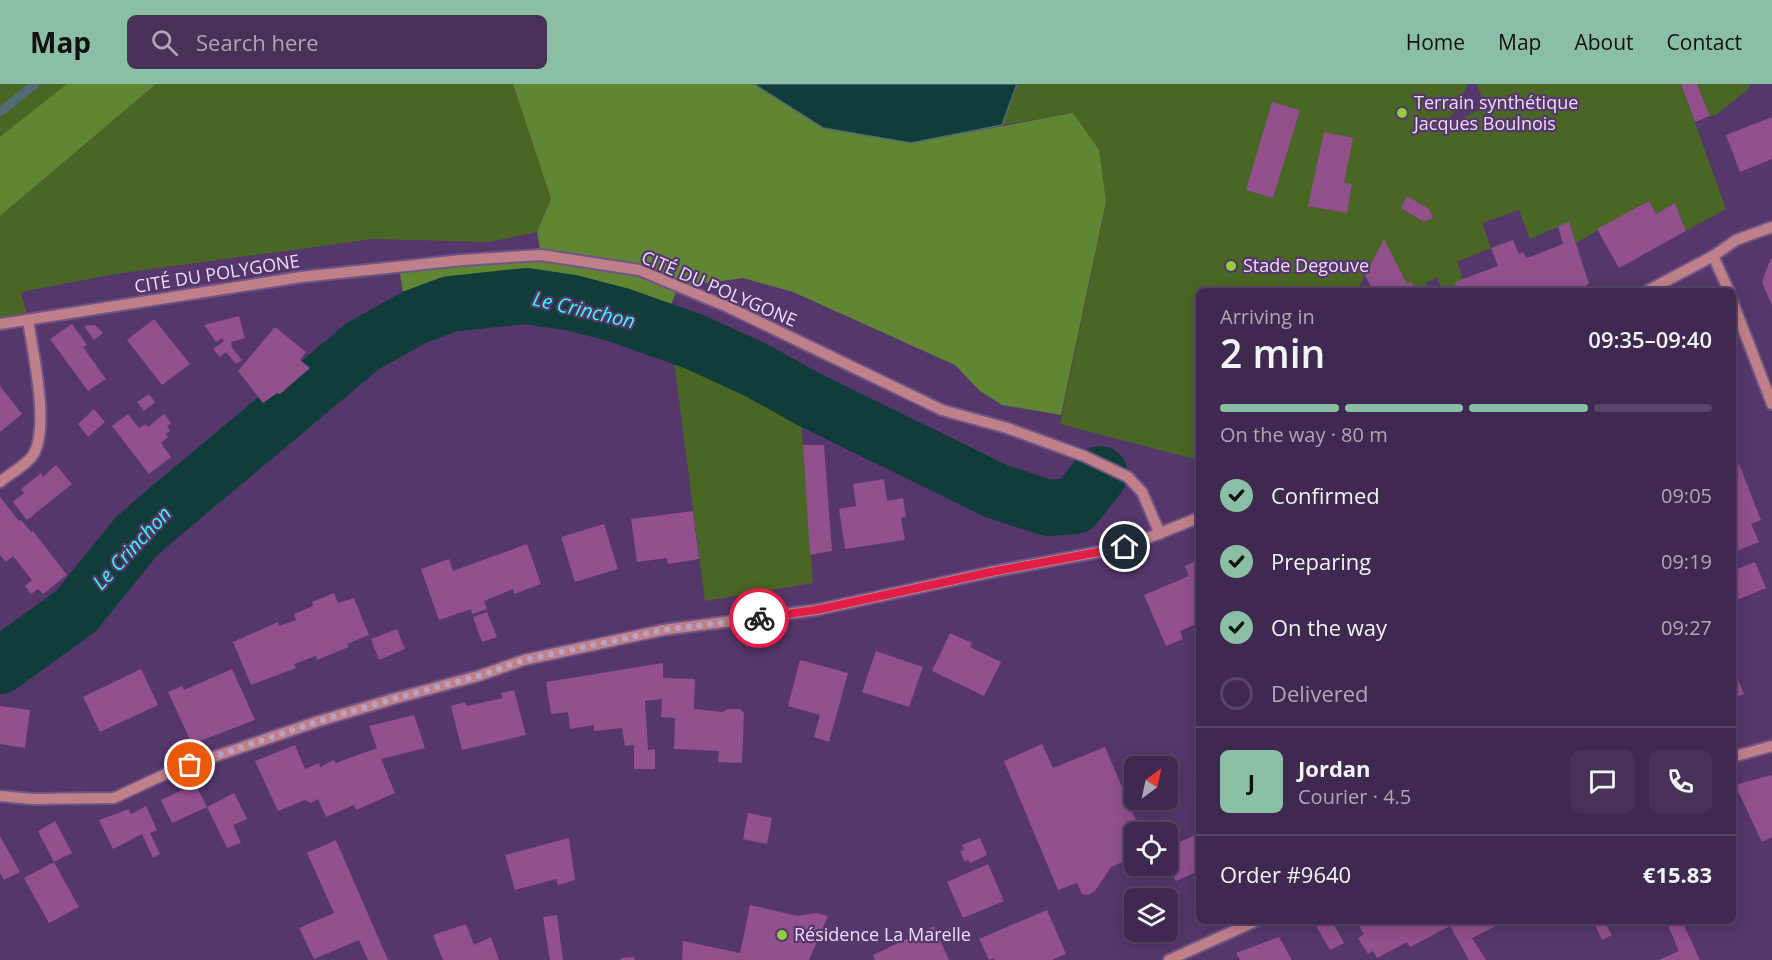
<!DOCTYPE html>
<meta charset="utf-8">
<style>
:root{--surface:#402950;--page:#473157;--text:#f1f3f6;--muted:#aea6b7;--line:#594567;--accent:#8abfa5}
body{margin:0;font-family:"Open Sans",sans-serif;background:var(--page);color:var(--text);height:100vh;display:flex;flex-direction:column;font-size:22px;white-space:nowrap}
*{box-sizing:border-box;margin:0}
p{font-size:20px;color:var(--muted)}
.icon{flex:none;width:33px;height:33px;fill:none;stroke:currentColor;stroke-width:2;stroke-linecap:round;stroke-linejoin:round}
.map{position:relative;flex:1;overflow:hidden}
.side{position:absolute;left:1196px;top:204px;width:540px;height:636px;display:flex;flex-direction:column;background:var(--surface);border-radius:9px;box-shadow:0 3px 15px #0003,0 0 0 2px var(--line)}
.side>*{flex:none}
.needle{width:39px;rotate:33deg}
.controls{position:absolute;left:1124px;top:672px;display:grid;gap:12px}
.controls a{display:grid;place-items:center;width:54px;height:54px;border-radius:9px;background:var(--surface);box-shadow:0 3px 15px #0003,0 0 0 2px var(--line);font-size:30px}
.pin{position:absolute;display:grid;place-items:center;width:51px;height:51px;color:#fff;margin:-26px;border:3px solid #fff;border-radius:50%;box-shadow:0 2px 6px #0007}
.courier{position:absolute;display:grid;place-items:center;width:60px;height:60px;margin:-30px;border:4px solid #e11d48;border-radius:50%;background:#fff;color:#222;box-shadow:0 2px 8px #0007}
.headline em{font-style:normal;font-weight:600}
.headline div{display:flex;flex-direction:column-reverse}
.headline{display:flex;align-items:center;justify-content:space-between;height:102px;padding:0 24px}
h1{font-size:39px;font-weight:600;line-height:45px}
.bar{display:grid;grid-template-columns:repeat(4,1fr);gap:9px 6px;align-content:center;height:72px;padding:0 24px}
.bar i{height:8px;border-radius:4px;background:var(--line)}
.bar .selected{background:var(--accent)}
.bar p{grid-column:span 4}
.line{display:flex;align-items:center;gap:15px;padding:0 24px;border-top:2px solid var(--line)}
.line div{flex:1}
.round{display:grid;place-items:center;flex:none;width:63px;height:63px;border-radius:9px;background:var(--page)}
ol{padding:0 24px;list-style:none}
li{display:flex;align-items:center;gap:18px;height:66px}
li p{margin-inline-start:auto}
li .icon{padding:6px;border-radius:50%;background:var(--accent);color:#111;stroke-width:4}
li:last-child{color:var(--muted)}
li i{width:33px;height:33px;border:3px solid var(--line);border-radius:50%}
header{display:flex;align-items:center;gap:36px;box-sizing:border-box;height:84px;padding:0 30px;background:var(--accent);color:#111}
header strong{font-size:28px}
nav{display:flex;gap:33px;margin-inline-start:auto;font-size:21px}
.search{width:420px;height:54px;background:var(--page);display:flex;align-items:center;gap:15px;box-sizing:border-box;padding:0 21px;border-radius:9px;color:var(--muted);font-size:22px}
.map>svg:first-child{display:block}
.green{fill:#496625;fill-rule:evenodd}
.forest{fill:#618633}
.water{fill:#103c3a;stroke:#526c74;stroke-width:1.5}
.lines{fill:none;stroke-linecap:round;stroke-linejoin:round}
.stream{stroke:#526c74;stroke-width:9}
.river{stroke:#103c3a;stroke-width:56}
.building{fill:#92508d}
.minor-casing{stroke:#705585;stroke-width:14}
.minor{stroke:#c0808a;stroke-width:10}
.done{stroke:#b7a2c8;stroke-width:6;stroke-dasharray:0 10.8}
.route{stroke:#e11d48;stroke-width:8}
.poi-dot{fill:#91cd3f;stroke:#55376b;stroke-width:2}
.labels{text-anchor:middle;stroke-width:4.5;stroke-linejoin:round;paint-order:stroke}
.poi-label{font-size:18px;fill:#ecdbfa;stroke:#55376b;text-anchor:start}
.street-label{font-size:18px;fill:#ecdbfa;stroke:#55376b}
.water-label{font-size:20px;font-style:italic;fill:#2ffdf3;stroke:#55376b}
</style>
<header>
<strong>Map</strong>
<div class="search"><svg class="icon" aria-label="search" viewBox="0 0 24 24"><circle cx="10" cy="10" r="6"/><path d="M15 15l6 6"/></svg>Search here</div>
<nav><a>Home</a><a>Map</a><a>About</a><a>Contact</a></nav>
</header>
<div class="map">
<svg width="1772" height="876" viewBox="0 0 1772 876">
<rect width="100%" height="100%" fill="#55376b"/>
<path class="green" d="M 0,0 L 69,0 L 0,56 Z
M 156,0 L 513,0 L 551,115 L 537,148 L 489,158 L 373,155 L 115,190 L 21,208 L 28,236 L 0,240 L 0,132 Z
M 1017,0 L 1468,0 L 1446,42 L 1485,23 L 1477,0 L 1681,0 L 1726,125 L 1686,147 L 1675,119 L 1656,130 L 1648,117 L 1576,159 L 1569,138 L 1530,155 L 1519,126 L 1482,139 L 1491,164 L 1457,178 L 1463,195 C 1457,202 1452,207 1443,207 L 1437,193 L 1426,199 L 1430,207 L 1416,207 L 1411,198 L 1407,200 L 1384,156 L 1360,200 L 1363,207 L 1198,207 L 1198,376 L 1060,340 L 1106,119 L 1073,29 L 1002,41 ZM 1407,113 L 1428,125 L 1424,138 L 1401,124 Z
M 1697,0 L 1751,0 L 1747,6 L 1716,31 L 1710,32 Z
M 564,196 L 617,212 L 725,253 L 888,336 L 964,373 L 1046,407 L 1069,402 L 1084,379 L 1115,392 L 1101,421 L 1087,434 L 1052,450 L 800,322 L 813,499 L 705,517 L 672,262 L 546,224 L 525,221 L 457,224 L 424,235 L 370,265 L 203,402 L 149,452 L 72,536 L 0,588 L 0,576 L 64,532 L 135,442 L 180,401 L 201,377 L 372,246 L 422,218 L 444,210 L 463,206 Z"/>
<path class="forest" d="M 67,0 L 156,0 L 0,132 L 0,53 Z
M 513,0 L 754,0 L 823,44 L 911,59 L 1073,29 L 1099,66 L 1106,118 L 1061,331 L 1002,321 L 980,307 L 955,281 L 793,208 L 743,194 L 678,203 L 667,231 L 617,212 L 564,196 L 453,208 L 422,218 L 406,227 L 399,184 L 541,171 L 537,148 L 551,115 Z"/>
<path class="water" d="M 754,0 L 1017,0 L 1002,41 L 911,59 L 823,44 Z"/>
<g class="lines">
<path class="stream" d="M 0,28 L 35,0"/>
<path class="river" d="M 0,582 L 76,527 L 136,453 L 155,436 L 363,262 L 415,233 L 450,220 L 526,212 L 573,219 L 619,231 L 695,258 L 756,286 L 810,316 L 996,407 L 1048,424 L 1075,422 L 1100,390"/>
</g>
<path class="building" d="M 1681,0 L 1697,0 L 1710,32 L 1695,38 Z
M 1272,18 L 1300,26 L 1273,114 L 1246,106 Z
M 1772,33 L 1772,75 L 1740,88 L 1726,51 Z
M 1324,48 L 1353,54 L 1344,99 L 1352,100 L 1347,129 L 1308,122 Z
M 1407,112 L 1429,125 L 1433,134 L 1424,138 L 1401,124 Z
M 1649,117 L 1656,130 L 1675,119 L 1686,147 L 1619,184 L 1597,145 Z
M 1569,138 L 1589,200 L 1576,207 L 1448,207 L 1456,203 L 1455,198 L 1498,182 L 1491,164 L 1513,156 L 1519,170 L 1523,168 L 1526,174 L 1535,171 L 1563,160 L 1558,142 Z
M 1384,155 L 1407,200 L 1411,197 L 1416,207 L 1373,207 L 1365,191 Z
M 1772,175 L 1772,222 L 1762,198 L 1770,176 Z
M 239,232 L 245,254 L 231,258 L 232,264 L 242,276 L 236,280 L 226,268 L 220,273 L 213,265 L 224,257 L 222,254 L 216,258 L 204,241 Z
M 154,235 L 190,280 L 162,301 L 127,256 Z
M 72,240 L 87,261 L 83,263 L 106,295 L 88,307 L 50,255 Z
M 95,241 L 103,249 L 94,256 L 84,242 Z
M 275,243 L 306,268 L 300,276 L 310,284 L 280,310 L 277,309 L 263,319 L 238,287 Z
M 0,302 L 22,330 L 0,348 Z
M 149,310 L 155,318 L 144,327 L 137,318 Z
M 94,325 L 105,338 L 88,353 L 78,340 Z
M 128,330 L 139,344 L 146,340 L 148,343 L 164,330 L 171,339 L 167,342 L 170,347 L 166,350 L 168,353 L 161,359 L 171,373 L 149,390 L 112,342 Z
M 803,361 L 824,361 L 832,467 L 810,471 Z
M 1739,380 L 1761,436 L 1751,440 L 1759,458 L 1732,469 L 1732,383 Z
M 56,381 L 72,400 L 27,436 L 13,418 L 24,409 L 21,405 L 41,389 L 43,393 Z
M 884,395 L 887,417 L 903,414 L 906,433 L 901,434 L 905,456 L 845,465 L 839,425 L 856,422 L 853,400 Z
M 0,413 L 19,437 L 21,436 L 31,448 L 33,447 L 67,491 L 43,510 L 38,505 L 31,510 L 25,502 L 32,496 L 13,472 L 6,478 L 0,471 Z
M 693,427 L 699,475 L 668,480 L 667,474 L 637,478 L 631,435 Z
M 604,440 L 618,485 L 575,498 L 561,453 Z
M 527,460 L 541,500 L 514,510 L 513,505 L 484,517 L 487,525 L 472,530 L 471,525 L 439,536 L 421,485 L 449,475 L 453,487 Z
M 1198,476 L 1198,539 L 1180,547 L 1183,555 L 1166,562 L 1144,511 L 1189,492 L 1185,482 Z
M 1755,478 L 1766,504 L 1732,518 L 1732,487 Z
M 334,509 L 338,519 L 354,514 L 369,551 L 347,560 L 349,563 L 317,576 L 316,572 L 294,580 L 296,584 L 251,601 L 233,558 L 278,538 L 279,542 L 296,536 L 294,530 L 313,522 L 312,518 Z
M 487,528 L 497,553 L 482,558 L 473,533 Z
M 397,545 L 405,565 L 379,576 L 371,555 Z
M 950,549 L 972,559 L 970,563 L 1001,578 L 984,612 L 932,587 Z
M 876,567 L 923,583 L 909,623 L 862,608 Z
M 800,576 L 848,589 L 829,658 L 814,653 L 820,631 L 788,622 Z
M 663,579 L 663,594 L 695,595 L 694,625 L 723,628 L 727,625 L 740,625 L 744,629 L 742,679 L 718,678 L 719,667 L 674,665 L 675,634 L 661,633 L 662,615 L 645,617 L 648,666 L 655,665 L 655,685 L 634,685 L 634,661 L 625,662 L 622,644 L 594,647 L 594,641 L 570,645 L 568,628 L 551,630 L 546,598 Z
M 1733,583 L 1744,610 L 1733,615 Z
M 141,585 L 158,621 L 100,648 L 83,613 Z
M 232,585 L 255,636 L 192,660 L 168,608 L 182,602 L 184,606 Z
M 514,606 L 526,651 L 462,666 L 451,622 L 465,618 L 467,622 L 503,614 L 501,609 Z
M 0,622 L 30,626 L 25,664 L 0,660 Z
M 414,631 L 425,664 L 381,675 L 395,709 L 356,726 L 354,721 L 326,733 L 318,715 L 311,719 L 305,716 L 278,727 L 255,677 L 295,661 L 305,685 L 319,679 L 320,683 L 334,676 L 336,679 L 377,664 L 369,642 Z
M 1042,660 L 1053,684 L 1105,663 L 1141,748 L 1134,748 L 1134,773 L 1111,783 L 1095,807 L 1088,811 L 1082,810 L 1077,799 L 1058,806 L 1004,677 Z
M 1772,691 L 1772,753 L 1762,758 L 1735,701 Z
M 195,700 L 207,723 L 172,739 L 161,716 Z
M 234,709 L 247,735 L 233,741 L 241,759 L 227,764 L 207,723 Z
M 146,722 L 157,746 L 150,749 L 160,770 L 153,774 L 142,750 L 113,765 L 99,736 L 129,725 L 131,730 Z
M 748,729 L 772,734 L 767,760 L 743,755 Z
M 55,737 L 72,769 L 54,778 L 79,823 L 49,839 L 24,794 L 54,778 L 38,747 Z
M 1198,750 L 1198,787 L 1176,797 L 1167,776 L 1167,753 L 1170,762 Z
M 0,752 L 20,788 L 4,796 L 0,789 Z
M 569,754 L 575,796 L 558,801 L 556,795 L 515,806 L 505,771 Z
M 980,754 L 987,771 L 970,779 L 968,776 L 965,778 L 960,767 L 964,766 L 962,761 Z
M 336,756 L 338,761 L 388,876 L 368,876 L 359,856 L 314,875 L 299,844 L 334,829 L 307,769 Z
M 988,780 L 1004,817 L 963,834 L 947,798 Z
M 750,821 L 798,832 L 816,829 L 828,832 L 809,876 L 682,876 L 683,857 L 740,869 Z
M 1047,826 L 1066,870 L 1052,876 L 995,876 L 994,874 L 989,876 L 979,855 Z
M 557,831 L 563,876 L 550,876 L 543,833 Z
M 1323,837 L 1332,837 L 1344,859 L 1330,866 L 1315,840 Z
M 1369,837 L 1501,837 L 1502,839 L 1472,854 L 1486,876 L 1469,876 L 1450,842 L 1410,863 L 1407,858 L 1377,874 L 1373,867 L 1368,870 L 1358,854 L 1364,850 L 1359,842 Z
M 1593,837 L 1604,837 L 1612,851 L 1602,856 Z
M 1666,837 L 1682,837 L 1700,876 L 1659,876 L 1679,867 Z
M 466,840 L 474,861 L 491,853 L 499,876 L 443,876 L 433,851 Z
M 934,842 L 949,876 L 875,876 L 873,871 Z
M 1279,853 L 1292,876 L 1240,876 L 1236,869 Z
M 634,873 L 635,876 L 621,876 L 621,874 Z"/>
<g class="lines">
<defs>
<path id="minor" d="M 1713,172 L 1729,207
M 1647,207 L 1713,172 L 1736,156 L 1772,143
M 1732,216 L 1772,320
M 0,240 L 301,193 L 462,176 L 541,171 L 639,186 L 728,223 L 942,326 L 1007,344 L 1084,372 L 1128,393 L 1142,408 L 1160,450
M 0,398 C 8,391 28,380 33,371 C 50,344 33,269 28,236
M 1732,673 L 1772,662
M 0,712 L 32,715 L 114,714 L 172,687 L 316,638 L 393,615 L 478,592 L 524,576 L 663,546 L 816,526 L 991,488 L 1125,463 L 1198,434
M 1169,876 L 1256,837"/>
</defs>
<use href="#minor" class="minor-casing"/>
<use href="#minor" class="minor"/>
</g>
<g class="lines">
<path class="done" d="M 190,681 L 316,638 L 393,615 L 478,592 L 524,576 L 663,546 L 759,534"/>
<path class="route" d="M 759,534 L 816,526 L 991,488 L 1125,463"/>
</g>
<g class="poi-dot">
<circle cx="1402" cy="29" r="6"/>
<circle cx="1231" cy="182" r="6"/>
<circle cx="782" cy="851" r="6"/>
</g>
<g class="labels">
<g class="poi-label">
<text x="1414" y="25">Terrain synthétique<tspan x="1414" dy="21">Jacques Boulnois</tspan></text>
<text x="1243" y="188">Stade Degouve</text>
<text x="794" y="857">Résidence La Marelle</text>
</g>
<g class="street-label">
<text transform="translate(217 190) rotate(-9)" y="6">CITÉ DU POLYGONE</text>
<text transform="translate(719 205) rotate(23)" y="6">CITÉ DU POLYGONE</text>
</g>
<g class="water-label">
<text transform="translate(584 226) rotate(13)" y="7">Le Crinchon</text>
<text transform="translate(132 464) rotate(-47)" y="7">Le Crinchon</text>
</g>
</g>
</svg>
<div class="controls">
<a><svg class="needle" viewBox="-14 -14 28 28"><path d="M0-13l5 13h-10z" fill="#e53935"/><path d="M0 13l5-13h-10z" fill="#aea6b7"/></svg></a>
<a><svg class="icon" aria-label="locate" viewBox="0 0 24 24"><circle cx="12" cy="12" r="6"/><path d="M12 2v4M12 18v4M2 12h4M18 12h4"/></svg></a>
<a><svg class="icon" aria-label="layers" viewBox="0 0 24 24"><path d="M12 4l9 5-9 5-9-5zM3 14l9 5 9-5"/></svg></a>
</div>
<div class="pin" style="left:190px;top:681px;background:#ea580c"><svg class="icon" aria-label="bag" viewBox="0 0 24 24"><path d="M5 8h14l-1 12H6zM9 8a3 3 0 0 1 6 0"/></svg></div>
<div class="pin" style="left:1125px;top:463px;background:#1f2937"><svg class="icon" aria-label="home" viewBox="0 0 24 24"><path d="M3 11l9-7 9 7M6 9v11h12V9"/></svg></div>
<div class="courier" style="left:759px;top:534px"><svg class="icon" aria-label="bike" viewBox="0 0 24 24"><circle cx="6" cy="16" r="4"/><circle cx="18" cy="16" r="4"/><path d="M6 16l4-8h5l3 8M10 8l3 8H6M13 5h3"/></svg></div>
<section class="side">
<div class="headline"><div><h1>2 min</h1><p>Arriving in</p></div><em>09:35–09:40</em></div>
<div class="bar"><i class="selected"></i><i class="selected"></i><i class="selected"></i><i></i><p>On the way · 80 m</p></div>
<ol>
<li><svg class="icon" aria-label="check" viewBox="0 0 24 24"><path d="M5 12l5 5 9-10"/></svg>Confirmed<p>09:05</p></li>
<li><svg class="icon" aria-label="check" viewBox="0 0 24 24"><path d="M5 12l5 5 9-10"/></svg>Preparing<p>09:19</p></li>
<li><svg class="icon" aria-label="check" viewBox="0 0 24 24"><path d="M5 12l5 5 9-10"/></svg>On the way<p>09:27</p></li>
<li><i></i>Delivered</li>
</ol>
<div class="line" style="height:108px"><b class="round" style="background:var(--accent);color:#111">J</b><div><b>Jordan</b><p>Courier · 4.5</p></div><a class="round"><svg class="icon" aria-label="chat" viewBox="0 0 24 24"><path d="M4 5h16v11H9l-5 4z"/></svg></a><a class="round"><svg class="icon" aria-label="phone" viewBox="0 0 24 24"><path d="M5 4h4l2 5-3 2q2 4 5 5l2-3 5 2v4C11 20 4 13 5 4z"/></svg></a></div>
<div class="line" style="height:78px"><div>Order #9640</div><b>€15.83</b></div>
</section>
</div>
